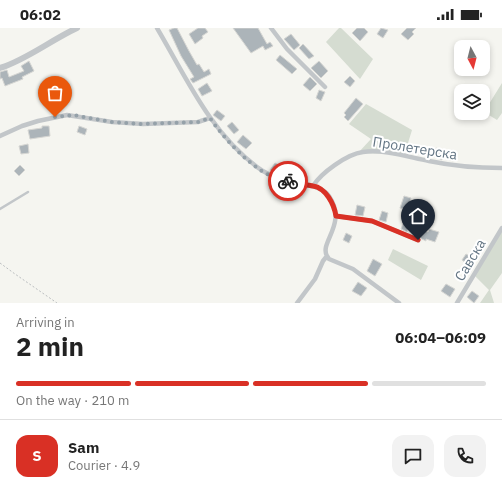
<!DOCTYPE html>
<meta charset="utf-8">
<style>
:root{--surface:#fff;--page:#f2f2f2;--text:#222;--muted:#767676;--line:#e0e0e0;--accent:#d93025}
body{margin:0;font-family:"IBM Plex Sans",sans-serif;background:var(--page);color:var(--text);height:100vh;display:flex;flex-direction:column;font-size:15px;white-space:nowrap}
*{box-sizing:border-box;margin:0}
p{font-size:13px;color:var(--muted)}
.icon{flex:none;width:22px;height:22px;fill:none;stroke:currentColor;stroke-width:2;stroke-linecap:round;stroke-linejoin:round}
.map{position:relative;height:275px;overflow:hidden}
.details{display:flex;flex-direction:column;background:var(--surface);flex:1}
.details>*{flex:none}
.needle{width:26px;rotate:173deg}
.fabs{position:absolute;left:454px;top:12px;display:grid;gap:8px}
.fabs a{display:grid;place-items:center;width:36px;height:36px;border-radius:8px;background:var(--surface);box-shadow:0 2px 6px #0003;font-size:20px}
.pin{position:absolute;display:grid;place-items:center;width:34px;height:34px;color:#fff;margin:-41px -17px;border-radius:50% 50% 50% 0;rotate:-45deg;box-shadow:0 0 4px #0007}
.pin .icon{rotate:45deg}
.courier{position:absolute;display:grid;place-items:center;width:40px;height:40px;margin:-20px;border:3px solid #d93025;border-radius:50%;background:#fff;color:#222;box-shadow:0 1px 5px #0007}
.overview em{font-style:normal;font-weight:800}
.overview div{display:flex;flex-direction:column-reverse}
.overview{display:flex;align-items:center;justify-content:space-between;height:68px;padding:0 16px}
h1{font-size:26px;font-weight:800;line-height:30px}
.bar{display:grid;grid-template-columns:repeat(4,1fr);gap:6px 4px;align-content:center;height:48px;padding:0 16px}
.bar i{height:5px;border-radius:3px;background:var(--line)}
.bar .current{background:var(--accent)}
.bar p{grid-column:span 4}
.line{display:flex;align-items:center;gap:10px;padding:0 16px;border-top:1px solid var(--line)}
.line div{flex:1}
.round{display:grid;place-items:center;flex:none;width:42px;height:42px;border-radius:12px;background:var(--page)}
.status{display:flex;justify-content:space-between;align-items:center;height:28px;padding:0 20px;background:var(--surface);direction:ltr}
.status svg{height:11px;fill:currentColor}
.map>svg:first-child{display:block}
.green{fill:#d5dcd1}
.building{fill:#acb4b9;stroke:#d6d6d3}
.lines{fill:none;stroke-linecap:round;stroke-linejoin:round}
.path{stroke:#bbbec0;stroke-width:1;stroke-dasharray:2 2;stroke-linecap:butt}
.service{stroke:#c2c6c9;stroke-width:2.5}
.minor{stroke:#c2c6c9;stroke-width:4.5}
.tertiary{stroke:#c2c6c9;stroke-width:6}
.done{stroke:#95a1a9;stroke-width:4;stroke-dasharray:0 7.2}
.route{stroke:#d93025;stroke-width:5}
.labels{text-anchor:middle;stroke-width:4;stroke-linejoin:round;paint-order:stroke}
.street-label{font-size:14px;fill:#627483;stroke:#fff}
</style>
<div class="status"><b>06:02</b><svg viewBox="0 0 49 12"><path d="M0 12V9h3v3zM5 12V6h3v6zM10 12V3h3v9zM15 12V0h3v12zM26 1h20v11H26zM47 4h2v5h-2z"/></svg></div>
<div class="map">
<svg width="502" height="275" viewBox="0 0 502 275">
<rect width="100%" height="100%" fill="#f5f5f0"/>
<path class="green" d="M 339,0 L 341,0 L 373,31 L 360,51 L 326,14 Z
M 502,55 L 502,85 L 497,92 L 484,84 Z
M 366,76 L 412,102 L 404,128 L 396,126 L 358,125 L 371,111 L 349,96 Z
M 502,203 L 502,245 L 490,262 L 494,275 L 480,275 L 489,262 L 475,248 Z
M 393,221 L 428,238 L 421,252 L 388,232 Z"/>
<path class="building" d="M 174,0 L 177,0 L 189,23 L 197,37 L 199,36 L 204,44 L 209,41 L 211,46 L 193,55 L 190,51 L 194,49 L 181,28 L 169,2 Z
M 198,0 L 205,0 L 208,4 L 202,8 L 203,10 L 195,16 L 189,6 Z
M 233,0 L 258,0 L 267,16 L 270,14 L 273,18 L 265,22 L 263,18 L 251,25 Z
M 357,0 L 364,0 L 368,4 L 360,13 L 352,5 Z
M 381,0 L 388,2 L 383,10 L 377,6 Z
M 407,0 L 416,0 L 412,4 L 414,6 L 408,12 L 401,6 Z
M 291,6 L 300,17 L 294,22 L 284,11 Z
M 303,16 L 314,28 L 309,31 L 299,20 Z
M 280,27 L 297,41 L 292,46 L 276,32 Z
M 29,33 L 34,43 L 22,49 L 23,51 L 5,58 L 2,50 L 0,51 L 0,44 L 7,42 L 9,49 L 24,43 L 21,38 Z
M 319,33 L 328,43 L 321,50 L 311,40 Z
M 350,48 L 355,53 L 350,59 L 344,54 Z
M 310,49 L 317,56 L 310,63 L 303,57 Z
M 207,55 L 212,63 L 202,68 L 198,61 Z
M 319,62 L 325,64 L 321,73 L 316,70 Z
M 356,70 L 363,76 L 348,93 L 344,89 L 346,87 L 344,85 Z
M 217,82 L 225,88 L 221,93 L 213,87 Z
M 232,94 L 239,102 L 234,106 L 227,98 Z
M 42,98 L 49,98 L 50,108 L 30,111 L 28,102 L 42,100 Z
M 79,98 L 87,101 L 85,107 L 77,104 Z
M 243,107 L 252,115 L 246,121 L 237,114 Z
M 28,116 L 29,125 L 21,126 L 19,118 Z
M 436,120 L 448,126 L 450,123 L 457,126 L 453,133 L 443,129 L 442,132 L 433,127 Z
M 275,135 L 284,140 L 280,147 L 270,142 Z
M 20,137 L 25,142 L 19,148 L 14,143 Z
M 404,168 L 411,170 L 408,182 L 400,180 Z
M 357,177 L 365,179 L 363,188 L 355,187 Z
M 382,183 L 388,185 L 386,194 L 379,192 Z
M 404,193 L 410,195 L 407,204 L 401,201 Z
M 429,201 L 439,204 L 435,214 L 426,211 L 426,213 L 422,211 L 420,209 L 422,202 L 428,204 Z
M 346,205 L 352,208 L 349,215 L 343,212 Z
M 466,226 L 473,230 L 469,237 L 462,232 Z
M 373,231 L 382,236 L 375,248 L 367,243 Z
M 358,254 L 367,260 L 361,268 L 352,263 Z
M 446,256 L 455,261 L 450,269 L 441,263 Z
M 472,263 L 479,268 L 474,275 L 467,269 Z"/>
<g class="lines">
<path class="path" d="M 0,235 L 15,246 L 57,275"/>
<path class="service" d="M 0,181 L 28,164"/>
<path class="minor" d="M 157,0 C 186,49 210,104 257,139 C 267,147 279,151 290,154 C 303,158 320,156 329,168 C 348,196 319,214 327,228 L 323,233 L 315,251 L 297,275
M 271,0 L 287,21 L 325,59
M 0,108 L 22,98 L 38,93 L 67,87 L 112,94 L 143,96 L 198,94 L 210,90
M 313,158 C 321,145 347,126 363,124 C 384,121 408,129 429,133 C 453,138 477,140 502,140
M 336,188 L 372,193 L 418,212
M 327,228 L 329,231 L 353,241 L 399,275
M 457,275 L 502,200"/>
<path class="tertiary" d="M 0,40 C 26,32 51,12 77,0"/>
</g>
<g class="lines">
<path class="done" d="M 55,89 L 73,87 L 112,94 L 142,96 L 198,94 L 210,90 C 222,108 246,134 265,145 C 272,149 280,151 288,153"/>
<path class="route" d="M 288,153 C 296,156 305,156 313,158 C 326,160 334,176 336,188 L 372,193 L 418,212"/>
</g>
<g class="labels">
<g class="street-label">
<text transform="translate(415 120) rotate(9)" y="5">Пролетерска</text>
<text transform="translate(470 232) rotate(-59)" y="5">Савска</text>
</g>
</g>
</svg>
<div class="fabs">
<a><svg class="needle" viewBox="-14 -14 28 28"><path d="M0-13l5 13h-10z" fill="#e53935"/><path d="M0 13l5-13h-10z" fill="#767676"/></svg></a>
<a><svg class="icon" aria-label="layers" viewBox="0 0 24 24"><path d="M12 4l9 5-9 5-9-5zM3 14l9 5 9-5"/></svg></a>
</div>
<div class="pin" style="left:55px;top:89px;background:#ea580c"><svg class="icon" aria-label="bag" viewBox="0 0 24 24"><path d="M5 8h14l-1 12H6zM9 8a3 3 0 0 1 6 0"/></svg></div>
<div class="pin" style="left:418px;top:212px;background:#1f2937"><svg class="icon" aria-label="home" viewBox="0 0 24 24"><path d="M3 11l9-7 9 7M6 9v11h12V9"/></svg></div>
<div class="courier" style="left:288px;top:153px"><svg class="icon" aria-label="bike" viewBox="0 0 24 24"><circle cx="6" cy="16" r="4"/><circle cx="18" cy="16" r="4"/><path d="M6 16l4-8h5l3 8M10 8l3 8H6M13 5h3"/></svg></div>
</div>
<section class="details">
<div class="overview"><div><h1>2 min</h1><p>Arriving in</p></div><em>06:04–06:09</em></div>
<div class="bar"><i class="current"></i><i class="current"></i><i class="current"></i><i></i><p>On the way · 210 m</p></div>
<div class="line" style="height:72px"><b class="round" style="background:var(--accent);color:#fff">S</b><div><b>Sam</b><p>Courier · 4.9</p></div><a class="round"><svg class="icon" aria-label="chat" viewBox="0 0 24 24"><path d="M4 5h16v11H9l-5 4z"/></svg></a><a class="round"><svg class="icon" aria-label="phone" viewBox="0 0 24 24"><path d="M5 4h4l2 5-3 2q2 4 5 5l2-3 5 2v4C11 20 4 13 5 4z"/></svg></a></div>
</section>
